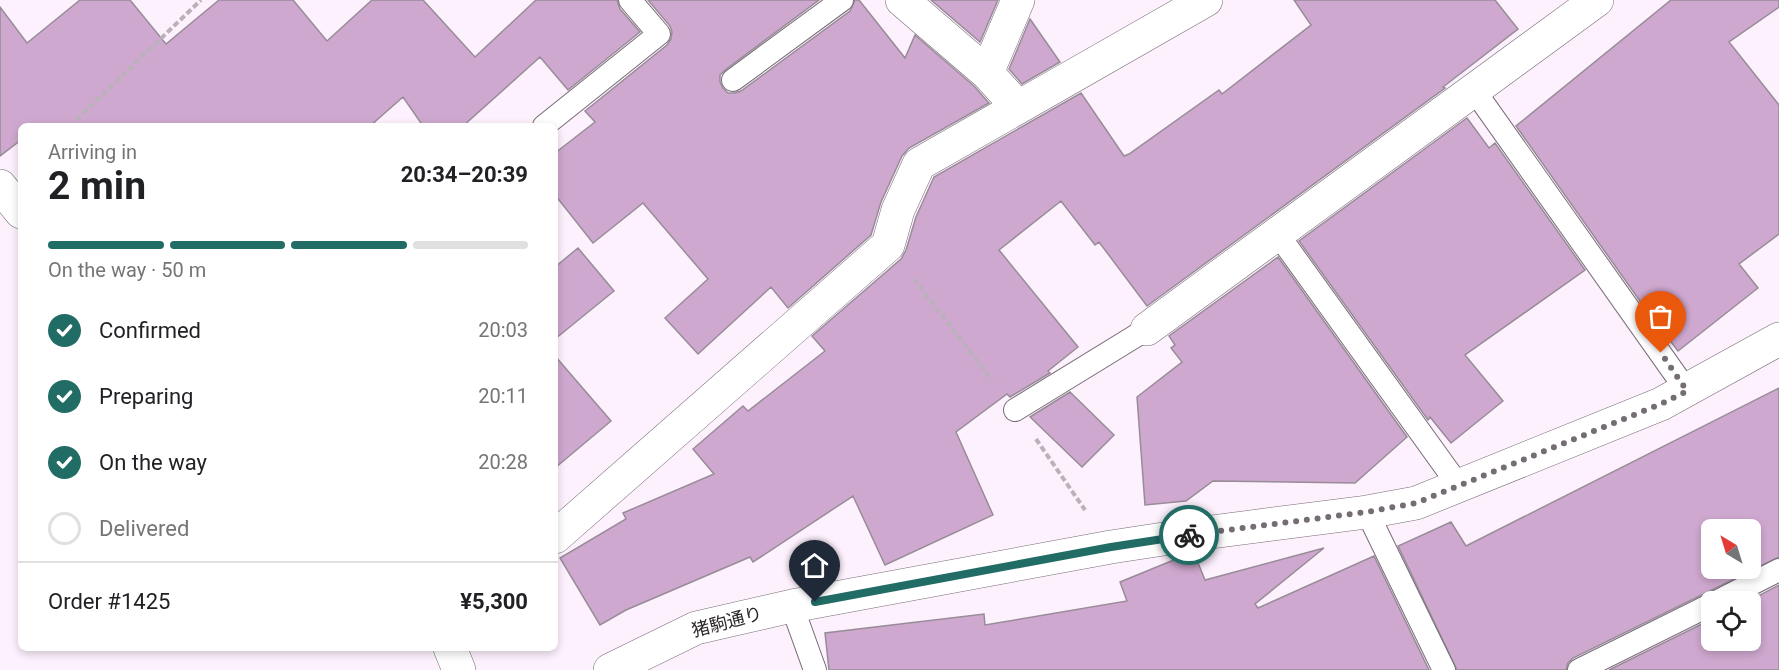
<!DOCTYPE html>
<meta charset="utf-8">
<style>
:root{--surface:#fff;--page:#f2f2f2;--text:#202124;--muted:#757577;--line:#e0e0e0;--accent:#226c66}
body{margin:0;font-family:Roboto,"Noto Sans JP",sans-serif;background:var(--page);color:var(--text);height:100vh;display:flex;flex-direction:column;font-size:22px;white-space:nowrap}
*{box-sizing:border-box;margin:0}
p{font-size:20px;color:var(--muted)}
.icon{flex:none;width:33px;height:33px;fill:none;stroke:currentColor;stroke-width:2;stroke-linecap:round;stroke-linejoin:round}
.map{position:relative;flex:1;overflow:hidden}
.sheet{position:absolute;left:18px;top:123px;width:540px;height:528px;display:flex;flex-direction:column;background:var(--surface);border-radius:9px;box-shadow:0 3px 9px #0003}
.sheet>*{flex:none}
.needle{width:39px;rotate:322deg}
.buttons{position:absolute;left:1701px;top:519px;display:grid;gap:12px}
.buttons a{display:grid;place-items:center;width:60px;height:60px;border-radius:9px;background:var(--surface);box-shadow:0 3px 9px #0003;font-size:30px}
.pin{position:absolute;display:grid;place-items:center;width:51px;height:51px;color:#fff;margin:-62px -26px;border-radius:50% 50% 50% 0;rotate:-45deg;box-shadow:0 0 6px #0007}
.pin .icon{rotate:45deg}
.courier{position:absolute;display:grid;place-items:center;width:60px;height:60px;margin:-30px;border:4px solid #226c66;border-radius:50%;background:#fff;color:#222;box-shadow:0 2px 8px #0007}
.overview em{font-style:normal;font-weight:700}
.overview div{display:flex;flex-direction:column-reverse}
.overview{display:flex;align-items:center;justify-content:space-between;height:102px;padding:0 30px}
h1{font-size:39px;font-weight:700;line-height:45px}
.bar{display:grid;grid-template-columns:repeat(4,1fr);gap:9px 6px;align-content:center;height:72px;padding:0 30px}
.bar i{height:8px;border-radius:4px;background:var(--line)}
.bar .selected{background:var(--accent)}
.bar p{grid-column:span 4}
.line{display:flex;align-items:center;gap:15px;padding:0 30px;border-top:2px solid var(--line)}
.line div{flex:1}
ol{padding:0 30px;list-style:none}
li{display:flex;align-items:center;gap:18px;height:66px}
li p{margin-inline-start:auto}
li .icon{padding:6px;border-radius:50%;background:var(--accent);color:#fff;stroke-width:4}
li:last-child{color:var(--muted)}
li i{width:33px;height:33px;border:3px solid var(--line);border-radius:50%}
.map>svg:first-child{display:block}
.building{fill:#cfa8cf;stroke:#978c97;stroke-width:1.5;fill-rule:evenodd}
.lines{fill:none;stroke-linecap:round;stroke-linejoin:round}
.lane-casing{stroke:#766c75;stroke-width:24}
.street-casing{stroke:#766c75;stroke-width:34}
.secondary-casing{stroke:#766c75;stroke-width:34}
.path{stroke:#bab1ba;stroke-width:4;stroke-dasharray:6 3;stroke-linecap:butt}
.lane{stroke:#fff;stroke-width:22}
.street{stroke:#fff;stroke-width:33}
.secondary{stroke:#fff;stroke-width:33}
.done{stroke:#746d74;stroke-width:6;stroke-dasharray:0 10.8}
.route{stroke:#226c66;stroke-width:8}
.labels{text-anchor:middle;stroke-width:5;stroke-linejoin:round;paint-order:stroke}
.street-label{font-size:18px;fill:#2a262a;stroke:#fff}
</style>
<div class="map">
<svg width="1779" height="670" viewBox="0 0 1779 670">
<rect width="100%" height="100%" fill="#fdf1fd"/>
<path class="building" d="M 80,0 L 130,0 L 166,44 L 219,0 L 293,0 L 327,41 L 372,0 L 423,0 L 475,57 L 536,0 L 617,0 L 620,9 L 640,32 L 568,90 L 540,57 L 463,126 L 423,126 L 403,97 L 370,126 L 21,126 L 21,140 L 0,156 L 0,7 L 27,43 Z
M 648,0 L 819,0 L 725,70 L 720,75 L 720,82 L 723,88 L 728,93 L 735,93 L 741,91 L 850,11 L 855,0 L 859,0 L 905,58 L 915,35 L 974,86 L 989,103 L 909,148 L 902,156 L 881,202 L 871,235 L 788,308 L 771,287 L 698,354 L 665,318 L 708,279 L 643,203 L 593,243 L 555,195 L 555,153 L 595,122 L 585,111 L 667,45 L 671,39 L 672,32 L 670,26 Z
M 931,0 L 998,0 L 980,42 Z
M 1294,0 L 1495,0 L 1518,29 L 1443,87 L 1445,88 L 1147,306 L 1099,242 L 1095,245 L 1061,201 L 999,250 L 1078,347 L 1048,371 L 1050,373 L 1010,397 L 1007,394 L 956,432 L 993,515 L 885,565 L 853,496 L 753,562 L 750,557 L 626,610 L 600,625 L 560,558 L 626,519 L 623,513 L 714,474 L 693,449 L 743,406 L 748,411 L 825,351 L 812,336 L 901,259 L 906,250 L 916,217 L 934,177 L 1081,93 L 1124,156 L 1129,154 L 1219,90 L 1222,94 L 1311,25 Z
M 1671,0 L 1779,0 L 1779,7 L 1729,42 L 1779,105 L 1779,234 L 1739,264 L 1758,288 L 1678,351 L 1647,311 L 1516,126 Z
M 1030,19 L 1060,62 L 1022,84 L 1009,69 Z
M 1467,118 L 1489,148 L 1495,143 L 1585,270 L 1465,355 L 1503,401 L 1451,443 L 1430,417 L 1428,420 L 1299,241 Z
M 578,248 L 614,291 L 555,339 L 555,267 Z
M 1278,257 L 1407,437 L 1355,483 L 1213,481 L 1186,501 L 1145,505 L 1137,397 L 1182,362 L 1171,348 L 1175,345 L 1169,336 Z
M 555,356 L 611,421 L 555,468 Z
M 1779,388 L 1779,557 L 1573,658 L 1568,663 L 1566,670 L 1457,670 L 1398,546 L 1451,522 L 1466,546 ZM 1712,530 L 1750,530 L 1750,568 L 1712,568 Z
M 1070,392 L 1114,435 L 1082,467 L 1030,417 Z
M 1324,548 L 1255,604 L 1258,608 L 1374,556 L 1429,670 L 829,670 L 825,633 L 984,614 L 985,625 L 1127,601 L 1120,582 L 1186,555 L 1194,553 L 1205,580 Z
M 1779,585 L 1779,670 L 1609,670 L 1712,619 L 1712,640 L 1750,640 L 1750,602 L 1747,602 Z"/>
<g class="lines">
<defs>
<path id="lane" d="M 733,80 L 842,0
M 1474,90 L 1687,391
M 544,126 L 659,34 L 630,0
M 1277,233 L 1459,486
M 1015,410 L 1147,329
M 1367,512 L 1444,670
M 1716,602 L 1779,570
M 792,606 L 815,670
M 1579,670 L 1712,604"/>
<path id="street" d="M 902,0 L 987,73 L 1018,107
M 987,73 L 1018,0
M 0,186 L 21,212
M 1147,329 L 1597,0
M 555,537 L 888,245 L 898,210 L 919,164 L 1206,0
M 450,648 L 459,670"/>
<path id="secondary" d="M 610,670 L 696,628 L 792,606 L 1111,547 L 1196,534 L 1367,512 L 1416,503 L 1661,404 L 1779,339"/>
</defs>
<use href="#lane" class="lane-casing"/>
<use href="#street" class="street-casing"/>
<use href="#secondary" class="secondary-casing"/>
<path class="path" d="M 70,126 L 201,0
M 914,279 L 992,380
M 1036,439 L 1085,510"/>
<use href="#lane" class="lane"/>
<use href="#street" class="street"/>
<use href="#secondary" class="secondary"/>
</g>
<g class="lines">
<path class="done" d="M 1189,535 L 1367,512 L 1416,503 L 1661,404 L 1687,391 L 1661,353"/>
<path class="route" d="M 815,602 L 1111,547 L 1189,535"/>
</g>
<g class="labels">
<g class="street-label">
<text transform="translate(727 622) rotate(-15)" y="6">猪駒通り</text>
</g>
</g>
</svg>
<div class="buttons">
<a><svg class="needle" viewBox="-14 -14 28 28"><path d="M0-13l5 13h-10z" fill="#e53935"/><path d="M0 13l5-13h-10z" fill="#757577"/></svg></a>
<a><svg class="icon" aria-label="locate" viewBox="0 0 24 24"><circle cx="12" cy="12" r="6"/><path d="M12 2v4M12 18v4M2 12h4M18 12h4"/></svg></a>
</div>
<div class="pin" style="left:1661px;top:353px;background:#ea580c"><svg class="icon" aria-label="bag" viewBox="0 0 24 24"><path d="M5 8h14l-1 12H6zM9 8a3 3 0 0 1 6 0"/></svg></div>
<div class="pin" style="left:815px;top:602px;background:#1f2937"><svg class="icon" aria-label="home" viewBox="0 0 24 24"><path d="M3 11l9-7 9 7M6 9v11h12V9"/></svg></div>
<div class="courier" style="left:1189px;top:535px"><svg class="icon" aria-label="bike" viewBox="0 0 24 24"><circle cx="6" cy="16" r="4"/><circle cx="18" cy="16" r="4"/><path d="M6 16l4-8h5l3 8M10 8l3 8H6M13 5h3"/></svg></div>
<section class="sheet">
<div class="overview"><div><h1>2 min</h1><p>Arriving in</p></div><em>20:34–20:39</em></div>
<div class="bar"><i class="selected"></i><i class="selected"></i><i class="selected"></i><i></i><p>On the way · 50 m</p></div>
<ol>
<li><svg class="icon" aria-label="check" viewBox="0 0 24 24"><path d="M5 12l5 5 9-10"/></svg>Confirmed<p>20:03</p></li>
<li><svg class="icon" aria-label="check" viewBox="0 0 24 24"><path d="M5 12l5 5 9-10"/></svg>Preparing<p>20:11</p></li>
<li><svg class="icon" aria-label="check" viewBox="0 0 24 24"><path d="M5 12l5 5 9-10"/></svg>On the way<p>20:28</p></li>
<li><i></i>Delivered</li>
</ol>
<div class="line" style="height:78px"><div>Order #1425</div><b>¥5,300</b></div>
</section>
</div>
